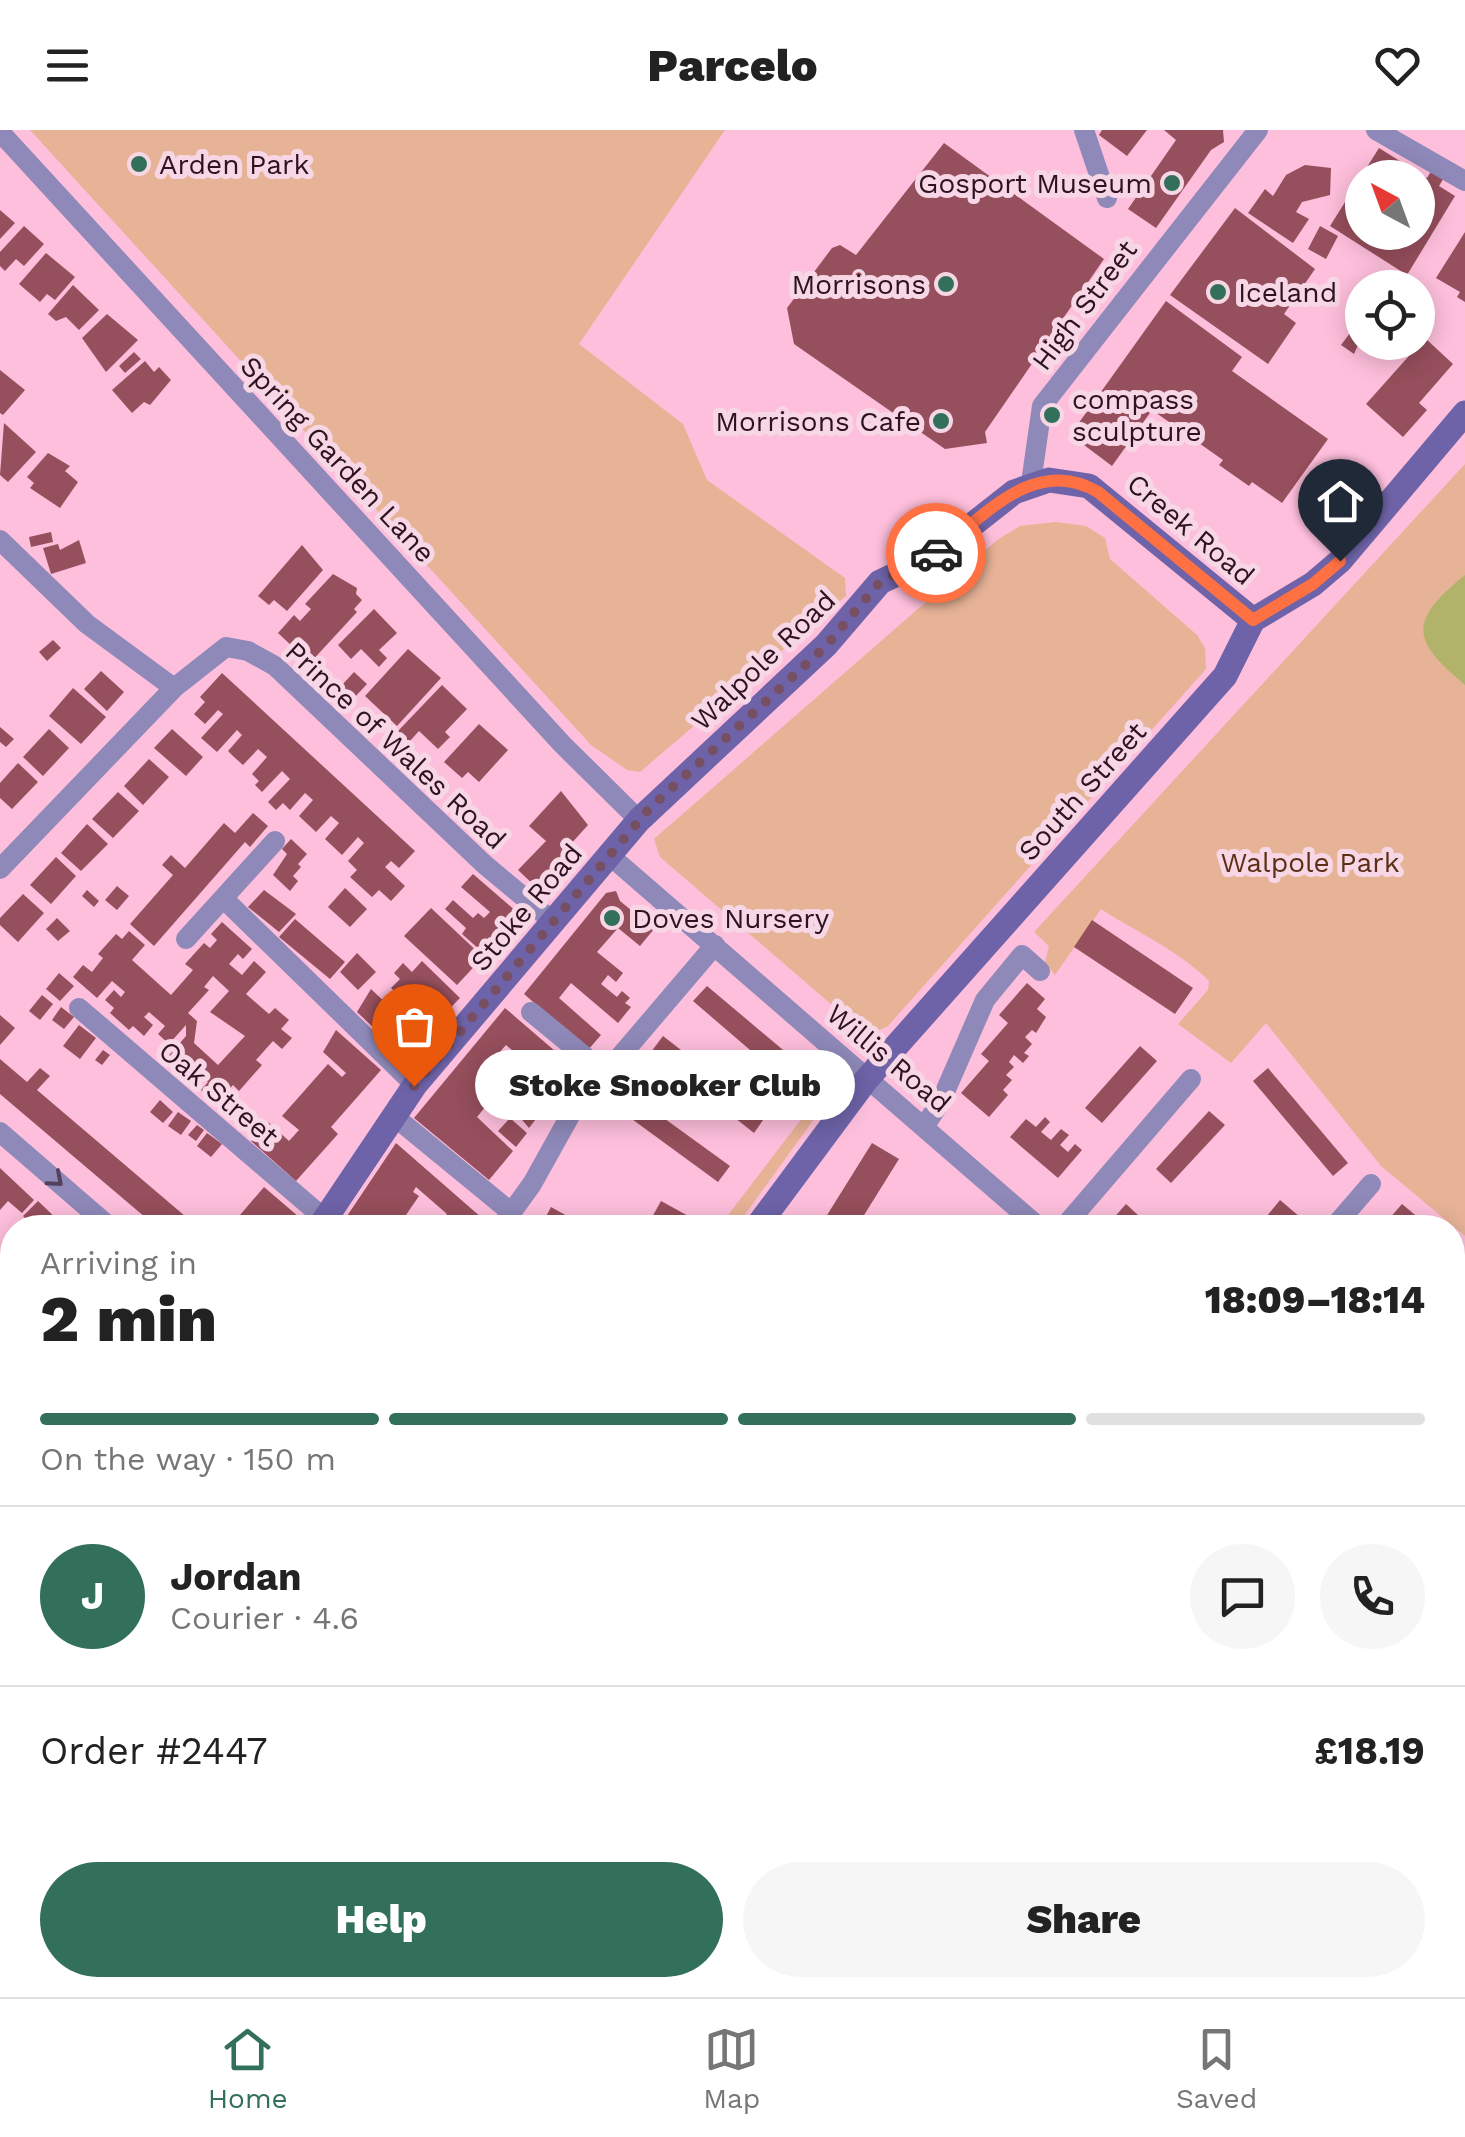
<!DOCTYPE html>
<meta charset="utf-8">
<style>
:root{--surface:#fff;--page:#f6f6f6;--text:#222;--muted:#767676;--line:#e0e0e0;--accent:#33705c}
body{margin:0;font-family:"Work Sans",sans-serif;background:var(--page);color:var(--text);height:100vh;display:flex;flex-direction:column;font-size:38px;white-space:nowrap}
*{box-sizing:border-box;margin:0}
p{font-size:32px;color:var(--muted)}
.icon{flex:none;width:55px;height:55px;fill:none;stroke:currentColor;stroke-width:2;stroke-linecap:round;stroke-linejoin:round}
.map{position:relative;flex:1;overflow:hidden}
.drawer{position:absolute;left:0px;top:1085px;width:1465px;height:782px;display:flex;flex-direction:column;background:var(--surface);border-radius:40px 40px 0 0;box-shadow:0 5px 25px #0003}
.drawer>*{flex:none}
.needle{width:65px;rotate:319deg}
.buttons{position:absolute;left:1345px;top:30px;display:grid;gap:20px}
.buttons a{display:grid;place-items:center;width:90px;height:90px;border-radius:50%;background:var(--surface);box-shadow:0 5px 25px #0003;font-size:50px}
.pin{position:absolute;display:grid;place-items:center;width:85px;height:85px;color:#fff;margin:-102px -42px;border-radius:50% 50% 50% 0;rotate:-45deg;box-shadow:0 0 10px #0007}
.pin .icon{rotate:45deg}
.courier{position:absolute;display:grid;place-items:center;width:100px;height:100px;margin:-50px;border:8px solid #ff7043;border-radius:50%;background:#fff;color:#222;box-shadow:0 2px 12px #0007}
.bubble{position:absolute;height:70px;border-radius:35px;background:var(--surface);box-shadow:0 5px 25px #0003;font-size:32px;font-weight:800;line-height:70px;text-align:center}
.head em{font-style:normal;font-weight:800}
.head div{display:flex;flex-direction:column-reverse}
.head{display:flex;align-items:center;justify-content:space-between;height:170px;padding:0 40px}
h1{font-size:65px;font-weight:800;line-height:75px}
.bar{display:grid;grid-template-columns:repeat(4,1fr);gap:15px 10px;align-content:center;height:120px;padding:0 40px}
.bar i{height:12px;border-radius:8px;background:var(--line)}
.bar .current{background:var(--accent)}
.bar p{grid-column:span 4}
.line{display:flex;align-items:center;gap:25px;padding:0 40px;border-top:2px solid var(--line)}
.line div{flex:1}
.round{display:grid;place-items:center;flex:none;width:105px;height:105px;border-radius:52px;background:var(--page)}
.cta{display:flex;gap:20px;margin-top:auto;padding:20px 40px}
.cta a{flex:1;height:115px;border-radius:60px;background:var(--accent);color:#fff;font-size:40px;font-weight:800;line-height:115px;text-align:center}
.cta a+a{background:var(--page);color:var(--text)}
header{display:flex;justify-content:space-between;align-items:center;height:130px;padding:0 40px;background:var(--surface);font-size:45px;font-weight:800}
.tabs{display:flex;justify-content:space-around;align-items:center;height:140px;border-top:2px solid var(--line);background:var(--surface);font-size:28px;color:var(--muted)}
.tabs a{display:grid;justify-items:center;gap:5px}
.tabs .current{color:var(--accent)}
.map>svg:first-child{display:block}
.green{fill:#e7b397}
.water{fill:#b2b36a}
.building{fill:#964f5c;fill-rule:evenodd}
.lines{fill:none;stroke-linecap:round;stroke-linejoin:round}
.street{stroke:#8e89b8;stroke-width:20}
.secondary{stroke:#6e63a8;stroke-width:25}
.oneway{stroke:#54425d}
.done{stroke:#774f62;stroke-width:10;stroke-dasharray:0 18}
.route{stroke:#ff7043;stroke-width:12}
.poi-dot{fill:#33705c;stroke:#f7d7e5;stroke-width:4}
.labels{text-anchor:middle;stroke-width:10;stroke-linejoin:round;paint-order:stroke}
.poi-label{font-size:28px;fill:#2e1220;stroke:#f7d7e5;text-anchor:start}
.street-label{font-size:28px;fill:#2e1220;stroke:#f7d7e5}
.park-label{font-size:28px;fill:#5c2f14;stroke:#f7d7e5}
</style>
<header><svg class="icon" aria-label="menu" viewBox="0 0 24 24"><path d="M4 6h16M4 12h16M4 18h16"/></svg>Parcelo<svg class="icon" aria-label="heart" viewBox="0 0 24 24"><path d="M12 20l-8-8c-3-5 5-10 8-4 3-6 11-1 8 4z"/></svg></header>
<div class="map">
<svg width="1465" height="1867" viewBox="0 0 1465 1867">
<rect width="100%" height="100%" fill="#febfdc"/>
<path class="green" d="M 30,0 L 725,0 L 579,214 L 683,294 L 707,350 L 845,448 L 846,466 L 640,642 L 627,640 L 591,615 Z
M 1465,334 L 1465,1106 L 1381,1036 L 1266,893 L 1231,933 L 1178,894 L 1208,860 L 1209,851 C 1178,820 1138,803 1101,779 L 1055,845 L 1045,832 L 1049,816 L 1034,802 Z
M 1056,392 L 1086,396 L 1105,408 L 1110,429 L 1197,505 L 1205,518 L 1206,539 L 887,897 L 874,902 L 861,900 L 660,727 L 654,709 L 997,410 L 1020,396 Z
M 825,958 L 833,963 L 736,1097 L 719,1097 Z
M 1465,1273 L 1465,1384 L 1453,1418 L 1453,1287 Z
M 1453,1443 L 1465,1464 L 1465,1519 L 1453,1508 Z"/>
<path class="water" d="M 1465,445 L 1465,555 C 1411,510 1408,491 1465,445 Z"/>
<path class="building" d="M 1102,0 L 1147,0 L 1127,26 L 1099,5 Z
M 1164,0 L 1223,0 L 1224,12 L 1211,20 L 1156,98 L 1128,79 L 1176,10 Z
M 944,13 L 1104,129 L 985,302 L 987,313 L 945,319 L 794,214 L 787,178 L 832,118 L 840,115 L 856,125 Z
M 1379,18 L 1427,48 L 1433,38 L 1445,46 L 1439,56 L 1455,66 L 1407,145 L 1330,96 ZM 1362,48 L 1418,48 L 1418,102 L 1362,102 Z
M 1305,35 L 1331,38 L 1330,65 L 1302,72 L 1296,82 L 1309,89 L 1293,113 L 1248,83 L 1265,59 L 1273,66 L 1286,45 Z
M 1235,78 L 1315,139 L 1284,184 L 1296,193 L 1268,234 L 1170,165 Z
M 0,80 L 15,93 L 0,109 Z
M 24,96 L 44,114 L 24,136 L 16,129 L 5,141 L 0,136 L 0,122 Z
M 1320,96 L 1338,106 L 1326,129 L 1308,119 Z
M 1465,102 L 1465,172 L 1457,167 L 1460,162 L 1436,148 Z
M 46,123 L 75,147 L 55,170 L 47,164 L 40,172 L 19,154 Z
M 73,155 L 99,180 L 79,200 L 66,187 L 56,191 L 48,184 Z
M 1166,171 L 1242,227 L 1232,241 L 1328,309 L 1282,373 L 1252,352 L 1249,356 L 1219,335 L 1223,330 L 1152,280 L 1112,336 L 1084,315 L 1078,294 Z
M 107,184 L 138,210 L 106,242 L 82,208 Z
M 1353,199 L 1362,206 L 1354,224 L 1341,215 Z
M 1425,208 L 1453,234 L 1419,273 L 1427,280 L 1403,307 L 1366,274 Z
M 134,222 L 141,229 L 125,243 L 119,236 Z
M 145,231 L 154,242 L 159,237 L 171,250 L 150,275 L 144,272 L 132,283 L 112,260 Z
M 0,240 L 25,260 L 3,285 L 0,283 Z
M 4,293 L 36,322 L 8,352 L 0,345 Z
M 48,323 L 70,336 L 65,341 L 78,352 L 60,378 L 30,358 L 34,353 L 27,347 Z
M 51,402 L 53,412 L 31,417 L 29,407 Z
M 79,410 L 86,433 L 51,444 L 43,418 L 58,414 L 60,420 Z
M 302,415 L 323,440 L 287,481 L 274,470 L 269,475 L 258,466 Z
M 333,444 L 357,458 L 356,464 L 362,470 L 354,479 L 357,482 L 310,533 L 278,503 L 294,485 L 300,491 L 311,479 L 305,474 Z
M 374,479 L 397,503 L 379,520 L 387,528 L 379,537 L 361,519 L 351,529 L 338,515 Z
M 53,510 L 61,518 L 47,531 L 39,522 Z
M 408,519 L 441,548 L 397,596 L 365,566 Z
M 101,541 L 124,562 L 107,581 L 84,559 Z
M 354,542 L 367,554 L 354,568 L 341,556 Z
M 222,543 L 415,721 L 399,738 L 391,731 L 385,737 L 405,756 L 391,771 L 379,760 L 372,767 L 350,747 L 357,740 L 348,731 L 364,713 L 358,707 L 342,725 L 325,709 L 339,693 L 331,686 L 316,702 L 299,686 L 313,670 L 305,663 L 290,680 L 283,673 L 276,680 L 268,672 L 290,649 L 282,641 L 262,662 L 255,655 L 259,651 L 252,644 L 267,627 L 258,619 L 243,635 L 234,627 L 228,621 L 242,605 L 237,600 L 217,622 L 201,608 L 223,584 L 218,580 L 205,594 L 194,584 L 205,572 L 200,567 Z
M 442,555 L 467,579 L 445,602 L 450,607 L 438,619 L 419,601 L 409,612 L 398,601 Z
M 73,558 L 106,587 L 81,614 L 49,586 Z
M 479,594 L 508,620 L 479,652 L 468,642 L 462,648 L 444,632 Z
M 0,597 L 14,609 L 6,617 L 0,612 Z
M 49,599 L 69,618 L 43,646 L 23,627 Z
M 172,599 L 203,627 L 186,646 L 154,618 Z
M 149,629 L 169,647 L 143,675 L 124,656 Z
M 18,633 L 38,652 L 12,679 L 0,668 L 0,653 Z
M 561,661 L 588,695 L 569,716 L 574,720 L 538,759 L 518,740 L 546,711 L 529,696 Z
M 118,662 L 139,681 L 113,708 L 92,689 Z
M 253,683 L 268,696 L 250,717 L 245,712 L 154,816 L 130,794 L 173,745 L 162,735 L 171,725 L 185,738 L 224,693 L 235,703 Z
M 87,694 L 108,714 L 81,741 L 61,723 Z
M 291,709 L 307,724 L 298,734 L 301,737 L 293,746 L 298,751 L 290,761 L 273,745 L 287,724 L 282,719 Z
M 56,727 L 76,746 L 51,774 L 30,755 Z
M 473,744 L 524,788 L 489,828 L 462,804 L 466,798 L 445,779 L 453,770 L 473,788 L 478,783 L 484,788 L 490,782 L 461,757 Z
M 117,756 L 129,766 L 117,780 L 105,770 Z
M 345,758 L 367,779 L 350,797 L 328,777 Z
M 87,760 L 99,771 L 94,777 L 82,766 Z
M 264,760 L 296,784 L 279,802 L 248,777 Z
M 616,761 L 620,771 L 654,799 L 640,816 L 618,798 L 597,822 L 623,843 L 616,852 L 608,845 L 601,854 L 617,867 L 622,861 L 630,868 L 625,873 L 631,877 L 618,893 L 571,853 L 559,868 L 601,905 L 588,920 L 524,864 L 606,763 Z
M 23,764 L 44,783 L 18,812 L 0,795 L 0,788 Z
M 431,778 L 483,827 L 457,855 L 404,806 Z
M 57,788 L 70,801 L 58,811 L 46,799 Z
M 295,789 L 345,832 L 330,849 L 279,807 Z
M 1092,790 L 1193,858 L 1175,884 L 1074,817 Z
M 222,792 L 252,819 L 243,829 L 238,824 L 229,834 L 242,845 L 254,831 L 266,842 L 246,864 L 269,884 L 275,878 L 289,890 L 281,899 L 292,908 L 282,919 L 273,911 L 256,930 L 262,935 L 239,961 L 233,955 L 216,974 L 201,960 L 208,952 L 198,943 L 189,953 L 165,930 L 186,906 L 186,895 L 169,914 L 158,904 L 165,896 L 149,882 L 144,887 L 153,895 L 144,906 L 133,896 L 129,900 L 110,883 L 114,878 L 105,870 L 114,860 L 121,867 L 125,862 L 112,851 L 97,868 L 73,847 L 83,835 L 92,842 L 103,828 L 98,824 L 116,804 L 122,809 L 129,801 L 145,815 L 132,830 L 171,865 L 193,840 L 185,834 L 204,813 L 210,818 L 217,810 L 211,804 ZM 213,846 L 229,861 L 210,882 L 245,906 L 218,935 L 194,913 L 197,891 L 188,883 L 209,860 L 204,857 Z
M 357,823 L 376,842 L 358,860 L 340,842 Z
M 422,831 L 460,868 L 403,926 L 357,882 L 371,859 L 390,877 L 400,867 L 391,858 L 400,849 L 394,843 L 403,833 L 412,842 Z
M 59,843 L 74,856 L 60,871 L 46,859 Z
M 1027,853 L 1045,869 L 1037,879 L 1046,887 L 1036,903 L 1032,900 L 1025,907 L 1032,914 L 1024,923 L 1029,926 L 1023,933 L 1014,925 L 1009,932 L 1014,937 L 1006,945 L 1012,950 L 1003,960 L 1008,965 L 989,987 L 961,963 L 989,931 L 981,924 L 1008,893 L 999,885 Z
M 707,856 L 807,940 L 793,957 L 693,871 Z
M 42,865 L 53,874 L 40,890 L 29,881 Z
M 61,877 L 74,887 L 64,899 L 52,890 Z
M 505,878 L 577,940 L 560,961 L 506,915 L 498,924 L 508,932 L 503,936 L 537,965 L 528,976 L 539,985 L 529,998 L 512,978 L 507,983 L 491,970 L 477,987 L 513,1021 L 489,1050 L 414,988 ZM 500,951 L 520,969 L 512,977 L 494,959 Z
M 0,885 L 15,898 L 0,915 Z
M 79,895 L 96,908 L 80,929 L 63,916 Z
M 336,900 L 381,940 L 331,997 L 338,1004 L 296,1051 L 251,1011 L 268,992 L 289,1011 L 299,1000 L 282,986 L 328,934 L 342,947 L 346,943 L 323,922 Z
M 663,906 L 766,986 L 754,1003 L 651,922 Z
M 1140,916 L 1157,931 L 1102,993 L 1085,978 Z
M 103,920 L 110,925 L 102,935 L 95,930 Z
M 0,929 L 27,952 L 40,938 L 50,946 L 37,960 L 199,1098 L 157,1098 L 146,1088 L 0,964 Z
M 1268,938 L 1348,1033 L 1333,1046 L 1253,951 Z
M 625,960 L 730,1036 L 718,1052 L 614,976 Z
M 160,970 L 173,982 L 163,993 L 150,982 Z
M 1209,981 L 1225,995 L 1171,1053 L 1156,1039 Z
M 178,982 L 191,991 L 181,1005 L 168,996 Z
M 1045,987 L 1050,992 L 1041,1002 L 1051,1010 L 1061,999 L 1069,1005 L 1060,1015 L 1068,1022 L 1075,1014 L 1082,1020 L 1058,1048 L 1010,1007 L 1026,989 L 1036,997 Z
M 510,988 L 527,1003 L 516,1017 L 498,1001 Z
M 197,995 L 204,1000 L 196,1011 L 188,1005 Z
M 207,1003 L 222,1014 L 211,1027 L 197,1016 Z
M 396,1013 L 482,1088 L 474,1098 L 436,1098 L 447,1084 L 416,1057 L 413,1062 L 419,1066 L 397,1098 L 384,1090 L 386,1098 L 339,1098 Z
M 872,1013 L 899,1029 L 856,1098 L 819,1098 Z
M 0,1038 L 34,1070 L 22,1083 L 8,1071 L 0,1080 Z
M 264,1057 L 299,1087 L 289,1098 L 229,1098 Z
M 1280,1070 L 1300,1087 L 1291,1098 L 1257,1098 Z
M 38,1071 L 61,1093 L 66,1098 L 34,1098 L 23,1086 Z
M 661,1071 L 692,1088 L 687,1098 L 646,1098 Z
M 1126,1074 L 1152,1098 L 1116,1098 L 1110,1092 Z
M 1402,1074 L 1420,1089 L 1413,1098 L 1381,1098 Z
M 551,1077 L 578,1092 L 574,1098 L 540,1098 Z
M 0,1145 L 12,1157 L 12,1169 L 0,1183 Z
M 1465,1158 L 1465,1199 L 1461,1204 L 1465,1214 L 1452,1229 L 1452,1173 Z
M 12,1179 L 12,1218 L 4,1227 L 0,1223 L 0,1184 L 4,1188 Z
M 0,1295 L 12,1307 L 12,1359 L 4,1368 L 0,1365 L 4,1340 Z
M 0,1512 L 12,1523 L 7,1541 L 0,1534 Z
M 1452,1512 L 1465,1523 L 1465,1557 L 1457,1551 L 1463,1545 L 1452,1536 Z
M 1452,1580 L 1465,1591 L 1465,1624 L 1452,1639 Z
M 0,1604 L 12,1616 L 0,1635 Z
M 0,1705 L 12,1709 L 12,1747 L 1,1783 Z
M 1465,1829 L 1465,1867 L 1450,1867 L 1452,1842 Z
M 842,1855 L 925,1855 L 940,1867 L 858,1867 Z
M 1013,1855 L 1084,1855 L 1094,1867 L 998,1867 Z"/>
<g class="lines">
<path class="street" d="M 1084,0 L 1107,68
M 1376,0 L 1465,51
M 0,2 L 563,615 L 639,690
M 1031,353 L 1042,276 L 1258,0
M 0,410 L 87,494 L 174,558
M 608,724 L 1040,1098
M 0,739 L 174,558 L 226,517 L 248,521 L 275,536 L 484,734 L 551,790
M 225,770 L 415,955
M 186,809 L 275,711
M 79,878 L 325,1089
M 531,882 L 605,943
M 395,987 L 512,1083
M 926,994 L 941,971 L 985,870 L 1022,825 L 1040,841
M 0,1002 L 111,1098
M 500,1098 L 532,1054 L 571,984 L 715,815
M 1063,1098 L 1191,949
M 1333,1098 L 1371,1054
M 0,1261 L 12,1273
M 0,1568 L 12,1580
M 754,1855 L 769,1867
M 160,1867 L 162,1855
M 1249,1867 L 1264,1855"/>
<path class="secondary" d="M 319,1098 L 415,955 L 639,690 L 826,515 L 880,452 L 929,429 L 1014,362 L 1049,350 L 1089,356 L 1253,490
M 756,1098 L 866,950 L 1225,546 L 1253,490 L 1313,454 L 1340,431 L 1465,283
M 4,1867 L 12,1843
M 402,1867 L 406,1855"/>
</g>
<defs><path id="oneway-chevron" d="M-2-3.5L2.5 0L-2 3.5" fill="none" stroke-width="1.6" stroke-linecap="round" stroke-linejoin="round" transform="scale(2.5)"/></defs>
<use class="oneway" href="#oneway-chevron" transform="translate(56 1050) rotate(41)"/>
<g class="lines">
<path class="done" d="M 414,956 L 649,679 L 826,516 L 880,452 L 936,423"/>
<path class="route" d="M 936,423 C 983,388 1034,324 1098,362 L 1253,490 L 1313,454 L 1340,431"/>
</g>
<g class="poi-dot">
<circle cx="139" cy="34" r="10"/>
<circle cx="1172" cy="53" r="10"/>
<circle cx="946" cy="154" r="10"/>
<circle cx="1218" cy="162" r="10"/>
<circle cx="1052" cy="285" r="10"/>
<circle cx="941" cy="291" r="10"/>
<circle cx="612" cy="788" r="10"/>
</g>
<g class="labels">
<g class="poi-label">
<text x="159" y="44">Arden Park</text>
<text x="1152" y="63" text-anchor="end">Gosport Museum</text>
<text x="926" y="164" text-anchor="end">Morrisons</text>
<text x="1238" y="172">Iceland</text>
<text x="1072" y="279">compass<tspan x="1072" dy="32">sculpture</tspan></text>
<text x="921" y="301" text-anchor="end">Morrisons Cafe</text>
<text x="632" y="798">Doves Nursery</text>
</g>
<g class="street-label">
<text transform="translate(1084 175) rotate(-53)" y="10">High Street</text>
<text transform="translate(338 329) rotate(47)" y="10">Spring Garden Lane</text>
<text transform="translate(1191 399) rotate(40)" y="10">Creek Road</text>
<text transform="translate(763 530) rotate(-44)" y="10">Walpole Road</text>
<text transform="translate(396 615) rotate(43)" y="10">Prince of Wales Road</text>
<text transform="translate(1082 661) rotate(-48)" y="10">South Street</text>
<text transform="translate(526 777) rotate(-50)" y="10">Stoke Road</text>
<text transform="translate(889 928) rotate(40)" y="10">Willis Road</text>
<text transform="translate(219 963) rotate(40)" y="10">Oak Street</text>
</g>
<g class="park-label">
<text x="1310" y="742">Walpole Park</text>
</g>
</g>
</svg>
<div class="buttons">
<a><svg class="needle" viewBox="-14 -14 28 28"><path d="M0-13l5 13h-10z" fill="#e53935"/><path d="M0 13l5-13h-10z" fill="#767676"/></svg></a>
<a><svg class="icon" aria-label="locate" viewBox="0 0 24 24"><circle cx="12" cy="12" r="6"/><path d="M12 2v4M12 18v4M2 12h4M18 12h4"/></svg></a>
</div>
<div class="pin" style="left:414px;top:956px;background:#ea580c"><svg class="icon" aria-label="bag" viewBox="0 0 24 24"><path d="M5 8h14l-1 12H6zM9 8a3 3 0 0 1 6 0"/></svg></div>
<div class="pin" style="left:1340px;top:431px;background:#1f2937"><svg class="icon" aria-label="home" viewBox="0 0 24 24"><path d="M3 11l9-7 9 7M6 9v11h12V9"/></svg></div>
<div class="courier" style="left:936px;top:423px"><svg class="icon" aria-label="car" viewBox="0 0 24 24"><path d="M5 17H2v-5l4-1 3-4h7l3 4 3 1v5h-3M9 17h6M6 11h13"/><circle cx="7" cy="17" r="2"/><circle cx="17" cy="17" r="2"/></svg></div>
<div class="bubble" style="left:475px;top:920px;width:380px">Stoke Snooker Club</div>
<section class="drawer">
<div class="head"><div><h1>2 min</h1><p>Arriving in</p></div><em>18:09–18:14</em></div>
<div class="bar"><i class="current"></i><i class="current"></i><i class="current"></i><i></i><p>On the way · 150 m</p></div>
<div class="line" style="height:180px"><b class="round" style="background:var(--accent);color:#fff">J</b><div><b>Jordan</b><p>Courier · 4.6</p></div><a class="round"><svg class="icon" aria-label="chat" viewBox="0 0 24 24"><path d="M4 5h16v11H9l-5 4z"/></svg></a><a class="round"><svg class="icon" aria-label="phone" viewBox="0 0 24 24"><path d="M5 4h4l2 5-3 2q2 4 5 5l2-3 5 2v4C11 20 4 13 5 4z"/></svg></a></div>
<div class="line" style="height:130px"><div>Order #2447</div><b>£18.19</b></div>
<div class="cta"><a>Help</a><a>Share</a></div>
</section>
</div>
<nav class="tabs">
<a class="current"><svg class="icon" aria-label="home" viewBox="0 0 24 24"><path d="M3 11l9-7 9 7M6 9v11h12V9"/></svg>Home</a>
<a><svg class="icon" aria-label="map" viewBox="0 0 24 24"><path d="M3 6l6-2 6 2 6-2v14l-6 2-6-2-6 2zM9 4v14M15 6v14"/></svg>Map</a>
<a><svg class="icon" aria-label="saved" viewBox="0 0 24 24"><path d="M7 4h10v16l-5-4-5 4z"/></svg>Saved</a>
</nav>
